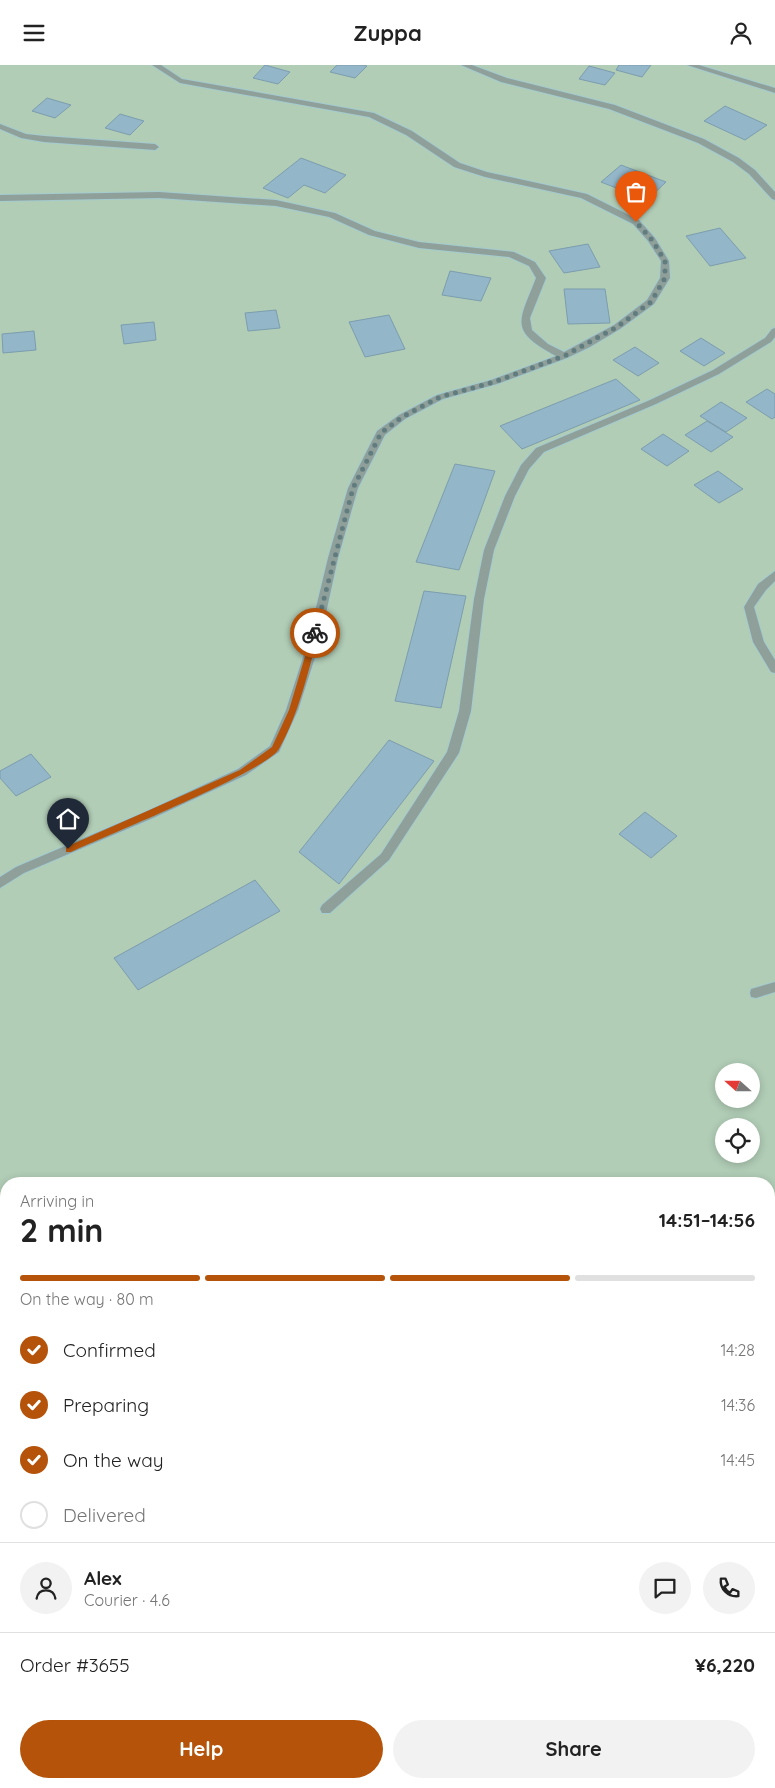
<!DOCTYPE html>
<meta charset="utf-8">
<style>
:root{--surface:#fff;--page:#f2f2f2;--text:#222;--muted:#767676;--line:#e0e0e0;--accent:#b45309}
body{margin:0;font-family:Quicksand,sans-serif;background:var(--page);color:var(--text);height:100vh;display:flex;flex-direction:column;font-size:19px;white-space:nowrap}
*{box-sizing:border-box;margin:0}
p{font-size:16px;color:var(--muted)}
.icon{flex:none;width:28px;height:28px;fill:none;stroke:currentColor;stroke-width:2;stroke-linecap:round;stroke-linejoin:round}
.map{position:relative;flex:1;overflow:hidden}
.side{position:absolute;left:0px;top:1112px;width:775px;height:611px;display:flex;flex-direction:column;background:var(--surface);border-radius:20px 20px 0 0;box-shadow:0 2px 8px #0003}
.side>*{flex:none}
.needle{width:32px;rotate:291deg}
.tools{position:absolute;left:715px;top:998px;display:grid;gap:10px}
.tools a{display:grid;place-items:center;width:45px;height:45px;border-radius:50%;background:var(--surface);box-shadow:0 2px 8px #0003;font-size:25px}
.pin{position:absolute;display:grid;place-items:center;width:42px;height:42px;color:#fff;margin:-51px -21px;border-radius:50% 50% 50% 0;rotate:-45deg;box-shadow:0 0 5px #0007}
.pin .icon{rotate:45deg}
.courier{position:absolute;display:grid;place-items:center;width:50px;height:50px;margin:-25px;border:4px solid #b45309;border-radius:50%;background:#fff;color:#222;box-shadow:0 1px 6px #0007}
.summary em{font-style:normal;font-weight:700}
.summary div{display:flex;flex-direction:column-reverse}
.summary{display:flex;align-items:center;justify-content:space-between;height:85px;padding:0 20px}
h1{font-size:32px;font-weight:700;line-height:38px}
.bar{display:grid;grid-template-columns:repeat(4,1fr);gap:8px 5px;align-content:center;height:60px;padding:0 20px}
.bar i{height:6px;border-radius:4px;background:var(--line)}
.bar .on{background:var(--accent)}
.bar p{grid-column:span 4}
.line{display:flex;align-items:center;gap:12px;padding:0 20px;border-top:1px solid var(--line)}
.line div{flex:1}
.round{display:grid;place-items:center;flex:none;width:52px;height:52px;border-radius:26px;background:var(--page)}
ol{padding:0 20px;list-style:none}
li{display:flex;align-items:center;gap:15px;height:55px}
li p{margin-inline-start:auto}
li .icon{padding:5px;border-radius:50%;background:var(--accent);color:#fff;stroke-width:4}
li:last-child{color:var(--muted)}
li i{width:28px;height:28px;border:2px solid var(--line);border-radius:50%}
.cta{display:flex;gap:10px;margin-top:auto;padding:10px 20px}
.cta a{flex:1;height:58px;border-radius:30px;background:var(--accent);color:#fff;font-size:20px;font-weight:700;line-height:58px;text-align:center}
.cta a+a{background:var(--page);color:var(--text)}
header{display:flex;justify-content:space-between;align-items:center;height:65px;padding:0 20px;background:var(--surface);font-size:22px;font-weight:700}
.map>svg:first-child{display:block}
.green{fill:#b1cdb6;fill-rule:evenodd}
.building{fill:#93b6c8;stroke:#7b9dae}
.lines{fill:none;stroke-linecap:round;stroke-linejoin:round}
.minor-casing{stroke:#a4cbcf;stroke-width:2}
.minor{fill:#8fa09b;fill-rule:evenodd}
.route{fill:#b45309}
.done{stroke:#617c7f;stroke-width:5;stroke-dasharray:0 9}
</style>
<header><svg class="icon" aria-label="menu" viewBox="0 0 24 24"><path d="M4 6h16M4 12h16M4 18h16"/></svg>Zuppa<svg class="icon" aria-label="person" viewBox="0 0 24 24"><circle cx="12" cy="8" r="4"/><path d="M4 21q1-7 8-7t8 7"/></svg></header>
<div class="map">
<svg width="775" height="1723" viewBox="0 0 775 1723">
<rect width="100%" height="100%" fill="#c2eef3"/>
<path class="green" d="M 0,0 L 775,0 L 775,1723 L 0,1723 ZM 724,1006 L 751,1006 L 751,1034 L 724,1034 ZM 724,1061 L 751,1061 L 751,1089 L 724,1089 ZM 6,1119 L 769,1119 L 769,1718 L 6,1718 Z"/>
<path class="building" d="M 265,0 L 290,7 L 278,19 L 253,13 Z
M 337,0 L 363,0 L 367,1 L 355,13 L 330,7 Z
M 619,0 L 651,0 L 642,12 L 616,5 Z
M 589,1 L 615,8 L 605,20 L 579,14 Z
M 47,33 L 71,40 L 55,53 L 32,46 Z
M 725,41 L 767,60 L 745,75 L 704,56 Z
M 120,49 L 144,56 L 130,70 L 105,63 Z
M 301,93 L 346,110 L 325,128 L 304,120 L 288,133 L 263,123 Z
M 621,100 L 666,117 L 647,135 L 601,117 Z
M 720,163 L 746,193 L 710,201 L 686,171 Z
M 588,179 L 600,202 L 564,208 L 549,186 Z
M 450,206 L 491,213 L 481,236 L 442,230 Z
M 564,224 L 605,224 L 610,258 L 568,259 Z
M 276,245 L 280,263 L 248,266 L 245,248 Z
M 389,250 L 405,284 L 365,292 L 349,257 Z
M 154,257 L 156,275 L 124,279 L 121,260 Z
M 34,266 L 36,285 L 3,288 L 2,269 Z
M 701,273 L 725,288 L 704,301 L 680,286 Z
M 635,282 L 659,298 L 638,311 L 613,295 Z
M 616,314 L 640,335 L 522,384 L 500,361 Z
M 767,324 L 775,329 L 775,352 L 772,354 L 746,337 Z
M 721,337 L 747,353 L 726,367 L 700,351 Z
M 707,356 L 733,372 L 711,387 L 685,370 Z
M 663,369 L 689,386 L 667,401 L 641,384 Z
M 455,399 L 495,406 L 459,505 L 416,497 Z
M 718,406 L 743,424 L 719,438 L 694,420 Z
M 424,526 L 466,531 L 441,643 L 395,636 Z
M 389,675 L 434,696 L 339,819 L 299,787 Z
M 31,689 L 51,712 L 16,731 L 0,713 L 0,706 Z
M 645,747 L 677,771 L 651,793 L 619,769 Z
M 255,815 L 280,846 L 138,925 L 114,893 Z"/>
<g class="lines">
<defs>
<path id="minor" d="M 152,0 L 161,0 L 182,14 L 374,48 L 412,66 L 460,98 L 487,107 L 587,129 L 639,155 L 655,173 L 669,196 L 670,213 L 654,239 L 620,264 L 590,282 L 567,293 L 497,319 L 443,334 L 405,354 L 385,370 L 358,423 L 338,493 L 319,580 L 298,645 L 279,687 L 246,710 L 153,753 L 24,808 L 0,823 L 0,812 L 16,802 L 145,747 L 238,704 L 270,681 L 286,645 L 307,580 L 328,493 L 348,423 L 377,366 L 399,350 L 437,330 L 491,315 L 556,291 C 508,265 519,257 536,213 L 529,201 L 509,192 L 419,183 L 369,170 L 329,152 L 276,141 L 159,133 L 0,136 L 0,130 L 159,127 L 276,135 L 335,148 L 375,166 L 419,177 L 514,187 L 535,197 L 546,213 L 530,253 L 532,265 L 548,279 L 564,287 L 614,260 L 647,235 L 660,213 L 661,196 L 648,176 L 633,159 L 581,133 L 485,112 L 454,102 L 406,70 L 369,52 L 180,18 Z
M 461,0 L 472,0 L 507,13 L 615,40 L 704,74 L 739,93 L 755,105 L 775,127 L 775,135 L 772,134 L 749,109 L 733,97 L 698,78 L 609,44 L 501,17 Z
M 687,0 L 699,0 L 775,23 L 775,28 Z
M 0,59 L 26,69 L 44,71 L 155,79 L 159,82 L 155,85 L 44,77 L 21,73 L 0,64 Z
M 775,263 L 775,272 L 771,277 L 719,309 L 656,339 L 544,387 L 529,404 L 515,431 L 494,485 L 484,534 L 471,646 L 459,688 L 389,795 L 330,848 L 322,848 L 320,844 L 322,840 L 381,789 L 447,687 L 459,646 L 474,534 L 484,485 L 505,431 L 521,400 L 536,383 L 650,335 L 713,305 L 765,273 L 772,264 Z
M 775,506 L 775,516 L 766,525 L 754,542 L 764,577 L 775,595 L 775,608 L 771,607 L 753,577 L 744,542 L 758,519 Z
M 775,917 L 775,927 L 756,933 L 751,932 L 750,928 L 751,924 Z
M 775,1354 L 775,1369 L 769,1372 L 769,1356 Z
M 775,1627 L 775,1643 L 769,1645 L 769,1629 Z
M 73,1718 L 99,1718 L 96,1723 L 70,1723 Z
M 565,1718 L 591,1718 L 588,1723 L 562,1723 Z"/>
</defs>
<use href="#minor" class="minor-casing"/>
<use href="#minor" class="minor"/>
</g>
<path class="route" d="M 315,565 L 319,568 C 308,606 299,649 279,684 C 265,707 105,771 71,787 L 66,787 L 66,782 L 240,705 L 272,682 L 289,645 L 312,568 Z"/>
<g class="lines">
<path class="done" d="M 315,568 L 353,423 L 381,368 L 402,352 L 440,332 L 494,317 L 564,291 L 617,262 L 651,237 L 665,213 L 665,196 L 652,175 L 636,157"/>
</g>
</svg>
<div class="tools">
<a><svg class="needle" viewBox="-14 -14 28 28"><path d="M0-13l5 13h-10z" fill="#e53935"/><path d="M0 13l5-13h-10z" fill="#767676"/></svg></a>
<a><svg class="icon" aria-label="locate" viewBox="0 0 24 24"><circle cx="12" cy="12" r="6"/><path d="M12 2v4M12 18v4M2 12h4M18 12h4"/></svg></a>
</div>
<div class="pin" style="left:636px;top:157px;background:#ea580c"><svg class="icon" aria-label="bag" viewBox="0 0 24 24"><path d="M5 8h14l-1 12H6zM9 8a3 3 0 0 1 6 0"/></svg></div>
<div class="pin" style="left:68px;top:784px;background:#1f2937"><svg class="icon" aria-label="home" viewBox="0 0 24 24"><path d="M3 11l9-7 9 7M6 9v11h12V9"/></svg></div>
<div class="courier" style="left:315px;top:568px"><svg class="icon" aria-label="bike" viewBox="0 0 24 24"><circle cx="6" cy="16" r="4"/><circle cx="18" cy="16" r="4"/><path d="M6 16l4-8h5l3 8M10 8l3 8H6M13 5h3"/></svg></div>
<section class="side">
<div class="summary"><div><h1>2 min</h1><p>Arriving in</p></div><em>14:51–14:56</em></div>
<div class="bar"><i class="on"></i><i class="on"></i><i class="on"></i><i></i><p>On the way · 80 m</p></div>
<ol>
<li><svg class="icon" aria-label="check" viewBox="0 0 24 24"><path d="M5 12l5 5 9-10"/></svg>Confirmed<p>14:28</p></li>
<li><svg class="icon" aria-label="check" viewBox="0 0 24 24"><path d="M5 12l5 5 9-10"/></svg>Preparing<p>14:36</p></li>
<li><svg class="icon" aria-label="check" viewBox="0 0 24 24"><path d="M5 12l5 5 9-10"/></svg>On the way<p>14:45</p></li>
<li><i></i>Delivered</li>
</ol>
<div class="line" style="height:90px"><a class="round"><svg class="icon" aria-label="person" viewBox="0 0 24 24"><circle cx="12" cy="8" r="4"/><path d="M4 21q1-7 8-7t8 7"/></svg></a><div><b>Alex</b><p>Courier · 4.6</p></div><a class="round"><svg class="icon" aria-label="chat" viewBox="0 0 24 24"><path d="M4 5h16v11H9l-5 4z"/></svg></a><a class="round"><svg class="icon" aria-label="phone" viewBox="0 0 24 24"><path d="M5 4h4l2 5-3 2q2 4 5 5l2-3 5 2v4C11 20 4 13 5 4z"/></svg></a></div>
<div class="line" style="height:65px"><div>Order #3655</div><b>¥6,220</b></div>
<div class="cta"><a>Help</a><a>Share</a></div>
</section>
</div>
